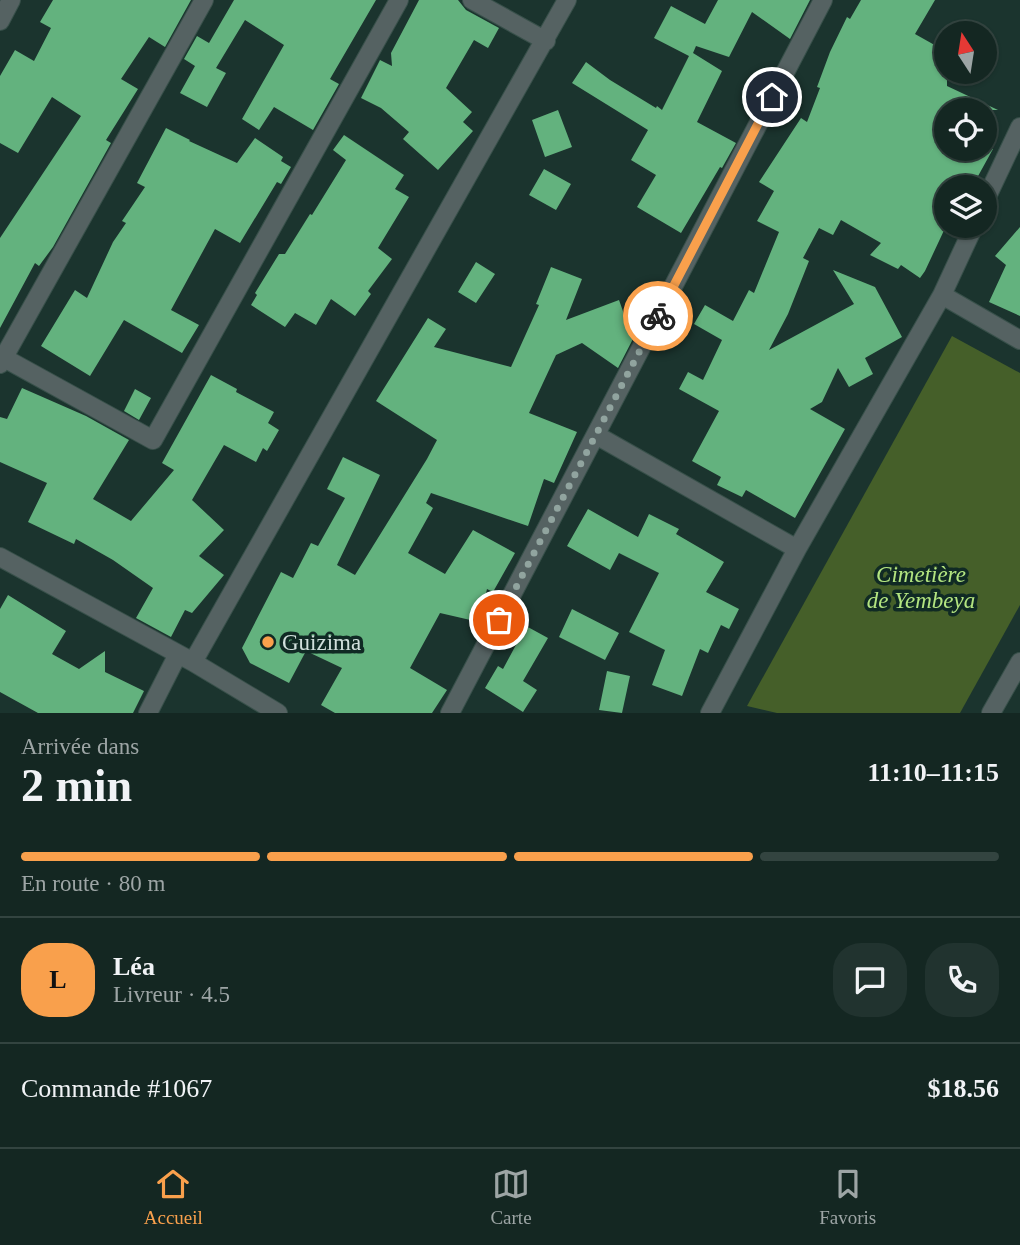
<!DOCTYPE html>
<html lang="fr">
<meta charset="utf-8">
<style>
:root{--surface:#142722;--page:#21332f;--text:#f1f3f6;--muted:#9da5a5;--line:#334440;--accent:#f9a04c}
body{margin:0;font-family:Georgia,serif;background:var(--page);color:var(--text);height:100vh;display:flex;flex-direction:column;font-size:26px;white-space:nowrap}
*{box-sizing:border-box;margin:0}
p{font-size:23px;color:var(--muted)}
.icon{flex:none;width:38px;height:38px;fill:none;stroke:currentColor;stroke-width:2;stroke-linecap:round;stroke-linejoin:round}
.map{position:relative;height:713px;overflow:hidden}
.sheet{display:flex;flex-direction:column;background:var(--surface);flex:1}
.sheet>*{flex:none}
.needle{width:46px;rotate:348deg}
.controls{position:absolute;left:934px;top:21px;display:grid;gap:14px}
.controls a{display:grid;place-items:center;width:63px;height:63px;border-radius:50%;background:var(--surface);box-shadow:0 2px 5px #0004,0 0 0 2px var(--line);font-size:35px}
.pin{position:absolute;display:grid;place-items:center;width:60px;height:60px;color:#fff;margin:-30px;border:4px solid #fff;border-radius:50%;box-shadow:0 2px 7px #0007}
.courier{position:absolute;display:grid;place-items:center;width:70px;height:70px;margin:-35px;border:5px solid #f9a04c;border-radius:50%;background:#fff;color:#222;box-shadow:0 2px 9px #0007}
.head em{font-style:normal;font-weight:700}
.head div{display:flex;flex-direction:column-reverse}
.head{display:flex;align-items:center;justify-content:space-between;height:119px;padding:0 21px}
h1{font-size:46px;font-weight:700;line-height:52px}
.bar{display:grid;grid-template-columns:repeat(4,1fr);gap:10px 7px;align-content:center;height:84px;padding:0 21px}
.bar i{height:9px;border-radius:5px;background:var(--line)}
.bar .selected{background:var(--accent)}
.bar p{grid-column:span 4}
.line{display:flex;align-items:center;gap:18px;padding:0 21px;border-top:2px solid var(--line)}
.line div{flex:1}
.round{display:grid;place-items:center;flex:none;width:74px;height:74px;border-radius:28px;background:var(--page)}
.tabs{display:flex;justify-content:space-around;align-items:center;height:98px;border-top:2px solid var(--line);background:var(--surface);font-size:19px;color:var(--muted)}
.tabs a{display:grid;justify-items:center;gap:4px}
.tabs .selected{color:var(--accent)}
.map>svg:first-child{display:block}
.green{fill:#455f29}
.building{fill:#63b27e}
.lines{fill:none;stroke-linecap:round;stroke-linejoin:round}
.minor-casing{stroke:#38504a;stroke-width:20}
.minor{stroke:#556262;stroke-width:18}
.done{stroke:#91a49f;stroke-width:7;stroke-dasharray:0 12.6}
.route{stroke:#f9a04c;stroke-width:9}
.poi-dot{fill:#f9a04c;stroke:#102a24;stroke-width:2.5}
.labels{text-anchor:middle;stroke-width:7;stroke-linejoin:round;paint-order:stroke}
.park-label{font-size:23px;font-style:italic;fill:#b3e580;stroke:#102a24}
.poi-label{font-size:23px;fill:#d1e0dc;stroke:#102a24;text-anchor:start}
</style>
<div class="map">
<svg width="1020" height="713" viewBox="0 0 1020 713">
<rect width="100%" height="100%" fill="#1b342e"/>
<path class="green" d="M 952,336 L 1020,373 L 1020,605 L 960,713 L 777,713 L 747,706 Z"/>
<path class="building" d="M 53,0 L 191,0 L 165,47 L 149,37 L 121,79 L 138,89 L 106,140 L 111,143 L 53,247 L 39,266 L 35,263 L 0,328 L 0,238 L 81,116 L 52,97 L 18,153 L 0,143 L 0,76 L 15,50 L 34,61 L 51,28 L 40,22 Z
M 234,0 L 376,0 L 330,79 L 339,84 L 313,130 L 274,107 L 259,130 L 242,119 L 284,45 L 245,20 L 216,68 L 226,73 L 207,107 L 180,93 L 195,66 L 184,59 L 197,36 L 209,43 Z
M 419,0 L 458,0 L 466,10 L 499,28 L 488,48 L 474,40 L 446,88 L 472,112 L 463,122 L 473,131 L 438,170 L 403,139 L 409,132 L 381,108 L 361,98 L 380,60 L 392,66 L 391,53 Z
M 718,0 L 810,0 L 790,39 L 752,12 L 729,57 L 696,46 L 693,53 L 722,71 L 697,122 L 736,143 L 722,168 L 720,167 L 681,233 L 637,207 L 656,175 L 631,160 L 648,130 L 572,83 L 586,62 L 610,80 L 656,108 L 657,106 L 662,110 L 689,56 L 654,38 L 671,6 L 705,24 Z
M 861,0 L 935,0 L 915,34 L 947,52 L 947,86 L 998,110 L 947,110 L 947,149 L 993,149 L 972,187 L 947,187 L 947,224 L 925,271 L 920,278 L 901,265 L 898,269 L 870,255 L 881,243 L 841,220 L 833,235 L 819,228 L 803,258 L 809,261 L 788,314 L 769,350 L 854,304 L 833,270 L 875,287 L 902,337 L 865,358 L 873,374 L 849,387 L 838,368 L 822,402 L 810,409 L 845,429 L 795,518 L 746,490 L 742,497 L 717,485 L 721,477 L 692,461 L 719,411 L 679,389 L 688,372 L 703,380 L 722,340 L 694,324 L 705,305 L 733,321 L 749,290 L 754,293 L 779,232 L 757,221 L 774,191 L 759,182 L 801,118 L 807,122 L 820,88 L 817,87 L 830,52 L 847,17 L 850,19 Z
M 558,110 L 572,147 L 545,157 L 532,120 Z
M 166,128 L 190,140 L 189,141 L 237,163 L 255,138 L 283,157 L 281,161 L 291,167 L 281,184 L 277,182 L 240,243 L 215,229 L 171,310 L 199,325 L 182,353 L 124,320 L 90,376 L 41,346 L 75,290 L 87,298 L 113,242 L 126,223 L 122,221 L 145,187 L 137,183 Z
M 344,135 L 404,175 L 395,189 L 409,197 L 378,248 L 392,259 L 368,291 L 371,294 L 355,316 L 331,299 L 316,325 L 295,313 L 285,327 L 251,305 L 257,295 L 255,293 L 279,254 L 285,254 L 310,214 L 312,215 L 346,160 L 333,150 Z
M 544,169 L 571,184 L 556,210 L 529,195 Z
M 1020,227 L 1020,316 L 989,302 L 1006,265 L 995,256 Z
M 476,262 L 495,274 L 476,303 L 458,292 Z
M 551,267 L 582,279 L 566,320 L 619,300 L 630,331 L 635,335 L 618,368 L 582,343 L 556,355 L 529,413 L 577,432 L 554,483 L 544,479 L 528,526 L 431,493 L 426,503 L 433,508 L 408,553 L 445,574 L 473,530 L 515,553 L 493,592 L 487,589 L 479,622 L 440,613 L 410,668 L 447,690 L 432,713 L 335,713 L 321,705 L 342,668 L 306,651 L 289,683 L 250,663 L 242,648 L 281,572 L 293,578 L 311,543 L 318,546 L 345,498 L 327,489 L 343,457 L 380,475 L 337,565 L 355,575 L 427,459 L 437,440 L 376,401 L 428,318 L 446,329 L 434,347 L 511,367 L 539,305 L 536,304 Z
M 211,375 L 237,389 L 236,392 L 274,412 L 268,423 L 279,430 L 267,451 L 263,448 L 256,462 L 224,445 L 192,500 L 224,530 L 199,556 L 224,575 L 192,613 L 185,610 L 171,637 L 136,618 L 153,588 L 113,560 L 76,539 L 74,544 L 28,522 L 47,483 L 0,462 L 0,417 L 7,419 L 22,388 L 86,416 L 129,440 L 93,499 L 131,521 L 174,470 L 162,463 Z
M 135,389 L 151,398 L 139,420 L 124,411 Z
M 588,509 L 638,537 L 649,514 L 679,529 L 676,534 L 724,562 L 706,592 L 739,609 L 729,629 L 721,625 L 708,653 L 700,649 L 682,696 L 652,685 L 665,650 L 629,632 L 659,573 L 619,553 L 610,570 L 567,546 Z
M 8,595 L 66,631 L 52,654 L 79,669 L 105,651 L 105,672 L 144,691 L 133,713 L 38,713 L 0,692 L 0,609 Z
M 572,609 L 619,633 L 605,660 L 559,637 Z
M 526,626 L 548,638 L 523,681 L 537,690 L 523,712 L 485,688 L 498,666 L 503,669 Z
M 607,671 L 630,676 L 622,713 L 599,710 Z"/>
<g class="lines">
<defs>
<path id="minor" d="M 472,0 L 546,41
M 0,21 L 11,0
M 985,201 L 1020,127
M 942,295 L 1020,340
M 4,358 L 153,440 L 399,0
M 0,364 L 204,0
M 596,435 L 797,549
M 0,557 L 193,662 L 278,713
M 193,662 L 567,0
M 148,713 L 178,654
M 450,713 L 823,0
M 710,713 L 797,549 L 942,295 L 974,226
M 991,713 L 1020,662"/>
</defs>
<use href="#minor" class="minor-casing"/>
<use href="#minor" class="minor"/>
</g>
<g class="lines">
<path class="done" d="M 499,620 L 658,316"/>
<path class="route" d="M 658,316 L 772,97"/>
</g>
<circle class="poi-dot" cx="268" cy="642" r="7"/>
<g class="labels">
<g class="park-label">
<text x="921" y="582">Cimetière<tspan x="921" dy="26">de Yembeya</tspan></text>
</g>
<g class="poi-label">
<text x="282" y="650">Guizima</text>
</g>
</g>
</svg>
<div class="controls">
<a><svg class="needle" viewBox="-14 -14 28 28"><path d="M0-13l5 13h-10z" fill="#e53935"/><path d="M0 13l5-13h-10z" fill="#9da5a5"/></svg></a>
<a><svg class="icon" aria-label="locate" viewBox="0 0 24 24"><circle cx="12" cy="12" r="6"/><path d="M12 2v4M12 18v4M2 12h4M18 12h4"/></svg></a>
<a><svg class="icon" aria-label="layers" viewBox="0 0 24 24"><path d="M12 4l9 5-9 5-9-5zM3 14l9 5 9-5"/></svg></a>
</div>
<div class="pin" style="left:499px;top:620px;background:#ea580c"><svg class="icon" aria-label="bag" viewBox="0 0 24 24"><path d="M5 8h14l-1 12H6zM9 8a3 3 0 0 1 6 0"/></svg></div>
<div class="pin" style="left:772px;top:97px;background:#1f2937"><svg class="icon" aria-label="home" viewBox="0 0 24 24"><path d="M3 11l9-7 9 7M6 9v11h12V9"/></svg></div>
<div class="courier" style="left:658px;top:316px"><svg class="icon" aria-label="bike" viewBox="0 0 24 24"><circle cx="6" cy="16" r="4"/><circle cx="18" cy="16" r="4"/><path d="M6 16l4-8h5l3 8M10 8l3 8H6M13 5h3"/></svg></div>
</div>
<section class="sheet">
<div class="head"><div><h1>2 min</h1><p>Arrivée dans</p></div><em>11:10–11:15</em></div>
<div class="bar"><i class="selected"></i><i class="selected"></i><i class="selected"></i><i></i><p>En route · 80 m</p></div>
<div class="line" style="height:126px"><b class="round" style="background:var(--accent);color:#111">L</b><div><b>Léa</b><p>Livreur · 4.5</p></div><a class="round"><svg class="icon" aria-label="chat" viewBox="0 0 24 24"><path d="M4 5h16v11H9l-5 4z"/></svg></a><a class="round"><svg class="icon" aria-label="phone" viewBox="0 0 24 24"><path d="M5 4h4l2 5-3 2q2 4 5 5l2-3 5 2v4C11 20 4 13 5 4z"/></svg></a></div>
<div class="line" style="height:91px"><div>Commande #1067</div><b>$18.56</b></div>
</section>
<nav class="tabs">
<a class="selected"><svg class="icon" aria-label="home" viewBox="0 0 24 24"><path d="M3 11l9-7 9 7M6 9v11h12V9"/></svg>Accueil</a>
<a><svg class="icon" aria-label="map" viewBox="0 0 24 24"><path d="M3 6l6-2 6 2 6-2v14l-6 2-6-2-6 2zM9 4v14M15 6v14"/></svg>Carte</a>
<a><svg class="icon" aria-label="saved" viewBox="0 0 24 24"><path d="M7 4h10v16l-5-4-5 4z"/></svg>Favoris</a>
</nav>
